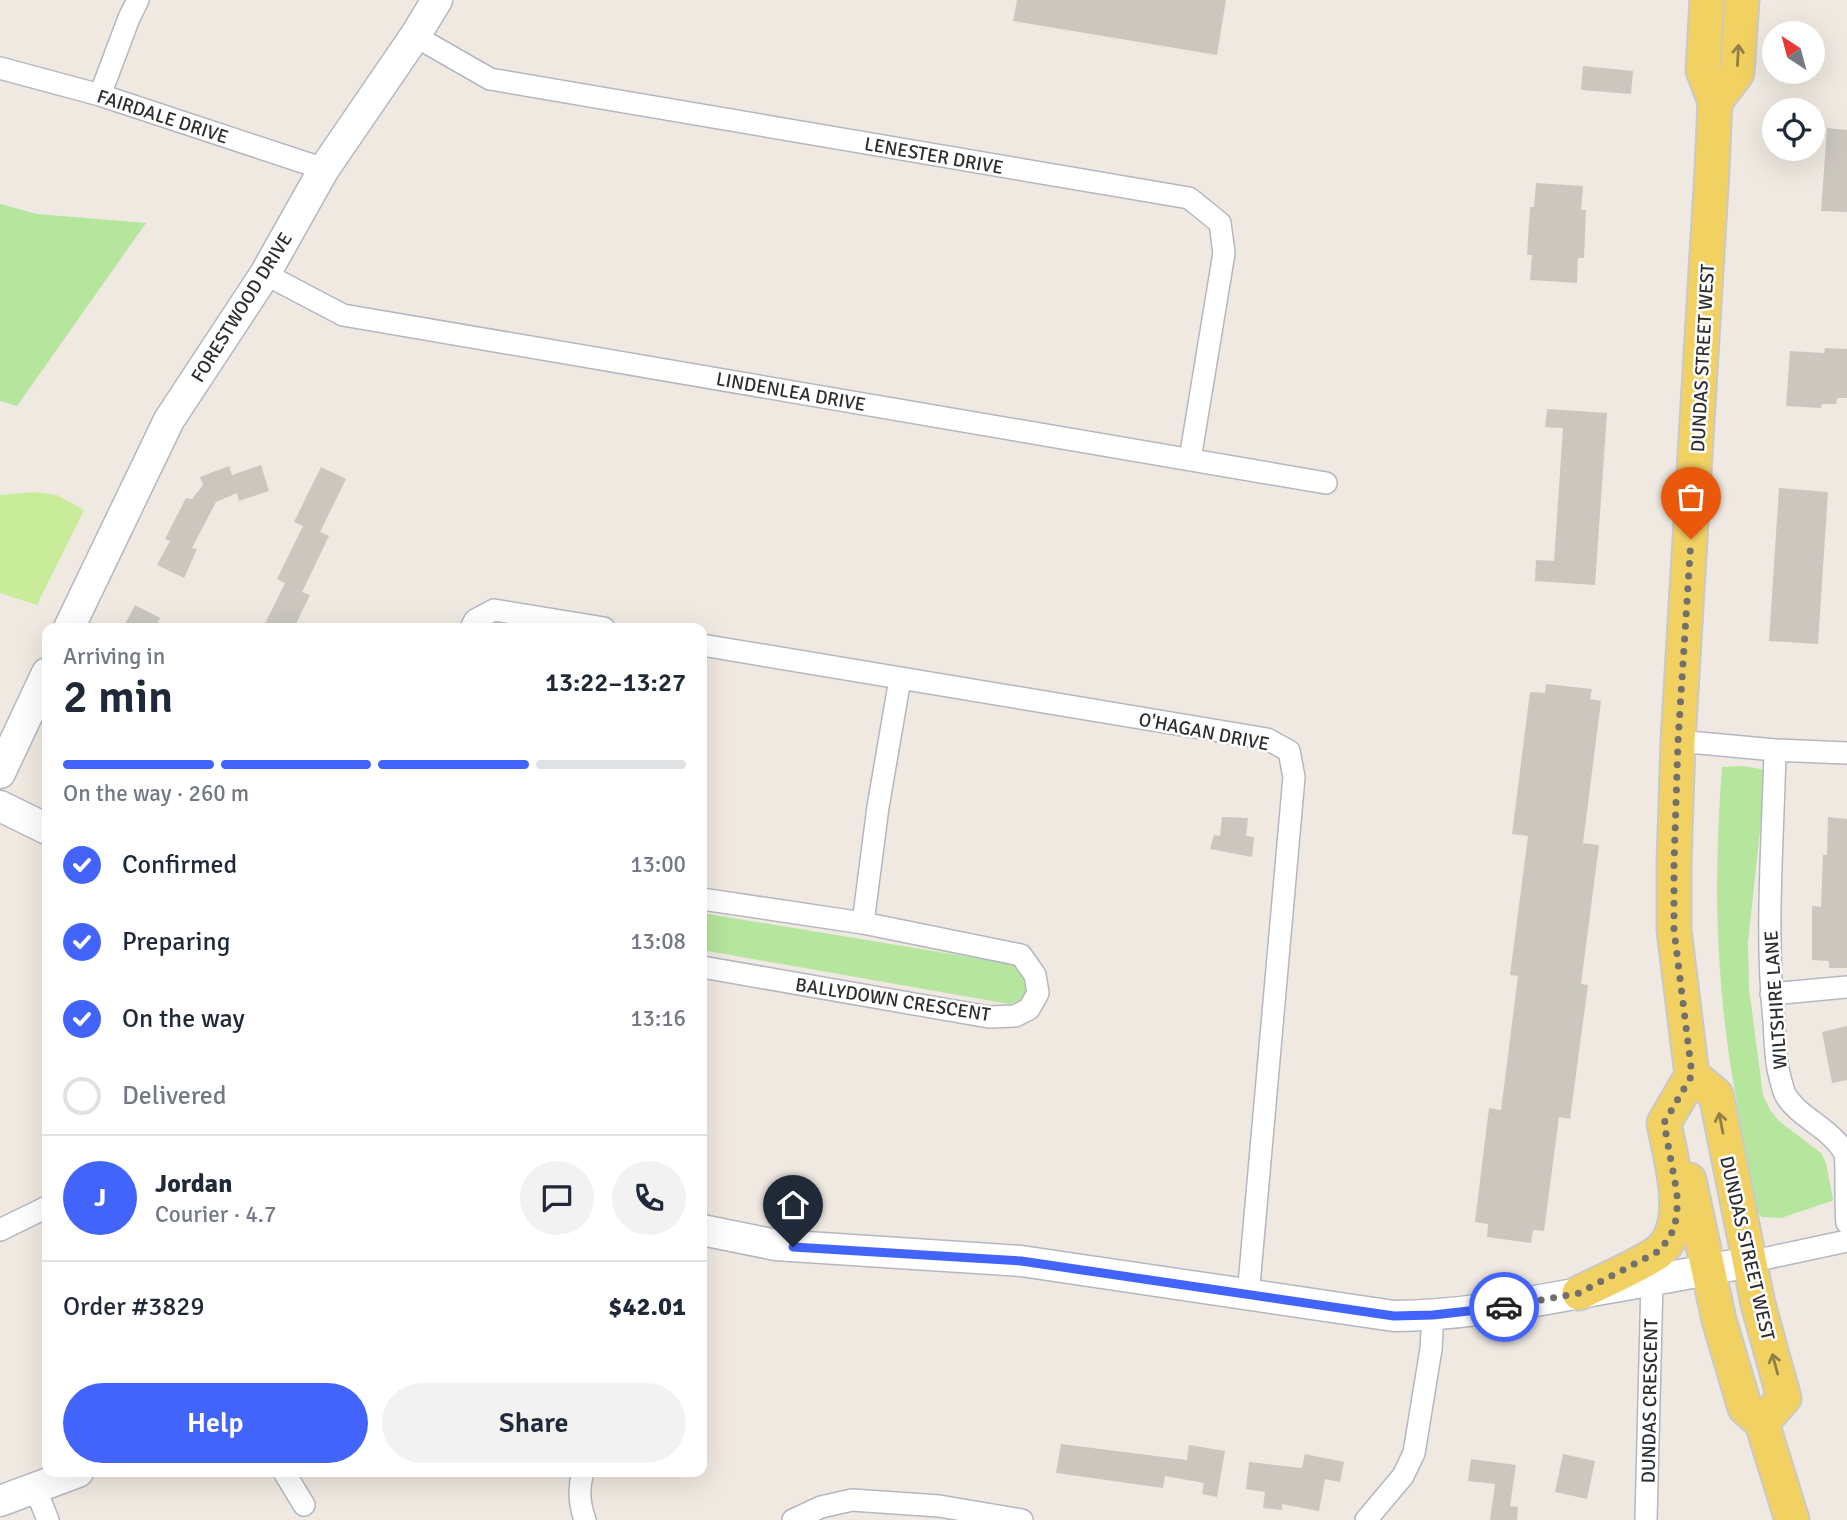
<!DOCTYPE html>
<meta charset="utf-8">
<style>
:root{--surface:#fff;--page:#f2f2f3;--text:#1f2937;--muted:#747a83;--line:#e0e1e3;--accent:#4264fb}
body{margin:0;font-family:Signika,sans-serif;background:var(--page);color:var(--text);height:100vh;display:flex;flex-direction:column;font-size:26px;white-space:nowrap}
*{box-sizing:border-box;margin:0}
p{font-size:23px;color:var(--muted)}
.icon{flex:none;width:38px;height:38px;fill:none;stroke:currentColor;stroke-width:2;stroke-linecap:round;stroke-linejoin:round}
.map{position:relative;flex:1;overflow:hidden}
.sheet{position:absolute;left:42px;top:623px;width:665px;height:854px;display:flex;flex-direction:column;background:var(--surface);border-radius:14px;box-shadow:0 7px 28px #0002}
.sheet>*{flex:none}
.needle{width:46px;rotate:324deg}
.buttons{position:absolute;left:1762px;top:21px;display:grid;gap:14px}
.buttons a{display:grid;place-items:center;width:63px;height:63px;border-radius:50%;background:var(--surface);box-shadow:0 7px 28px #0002;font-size:35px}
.pin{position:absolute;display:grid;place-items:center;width:60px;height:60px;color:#fff;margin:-72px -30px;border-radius:50% 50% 50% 0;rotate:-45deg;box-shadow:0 0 7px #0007}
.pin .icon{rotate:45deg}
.courier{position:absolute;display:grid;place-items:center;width:70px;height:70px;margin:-35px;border:5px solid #4264fb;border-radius:50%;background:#fff;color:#222;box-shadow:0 2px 9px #0007}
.summary em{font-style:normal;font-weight:600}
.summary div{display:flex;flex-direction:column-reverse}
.summary{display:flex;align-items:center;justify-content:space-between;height:119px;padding:0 21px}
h1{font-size:46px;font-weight:600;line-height:52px}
.bar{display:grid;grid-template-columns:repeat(4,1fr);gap:10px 7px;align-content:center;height:84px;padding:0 21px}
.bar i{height:9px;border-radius:5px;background:var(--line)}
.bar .on{background:var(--accent)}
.bar p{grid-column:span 4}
.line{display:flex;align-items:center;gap:18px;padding:0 21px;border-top:2px solid var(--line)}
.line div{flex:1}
.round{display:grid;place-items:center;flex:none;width:74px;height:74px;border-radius:37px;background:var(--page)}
ol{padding:0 21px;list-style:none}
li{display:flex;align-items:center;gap:21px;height:77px}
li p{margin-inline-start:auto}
li .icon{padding:7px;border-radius:50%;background:var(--accent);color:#fff;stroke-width:4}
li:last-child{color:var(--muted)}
li i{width:38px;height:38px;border:4px solid var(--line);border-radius:50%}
.action{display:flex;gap:14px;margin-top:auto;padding:14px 21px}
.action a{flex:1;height:80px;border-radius:42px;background:var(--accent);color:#fff;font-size:28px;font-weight:600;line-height:80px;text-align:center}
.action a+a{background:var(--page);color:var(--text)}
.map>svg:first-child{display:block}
.green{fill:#b6e59e}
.pitch{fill:#c9ec9a}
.building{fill:#cbc7bf}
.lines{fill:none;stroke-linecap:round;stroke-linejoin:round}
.street-casing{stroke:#b4b7c1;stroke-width:24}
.secondary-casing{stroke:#b4b7c1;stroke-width:33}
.primary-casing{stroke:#c9c9c9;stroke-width:37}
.street{stroke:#fff;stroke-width:21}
.secondary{stroke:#fff;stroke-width:30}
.primary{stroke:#f2d163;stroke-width:33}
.oneway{stroke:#908048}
.done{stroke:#726f6d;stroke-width:7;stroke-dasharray:0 12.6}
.route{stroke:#4264fb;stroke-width:9}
.labels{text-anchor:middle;stroke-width:5;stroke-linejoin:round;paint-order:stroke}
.street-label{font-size:19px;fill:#2e2e2e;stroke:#fff}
</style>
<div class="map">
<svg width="1847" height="1520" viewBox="0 0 1847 1520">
<rect width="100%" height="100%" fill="#efe9e1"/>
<path class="green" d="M 0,204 L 37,214 L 146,223 L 17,406 L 0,401 Z
M 1742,766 L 1761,769 L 1766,774 L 1748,943 L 1749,988 L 1763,1095 L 1770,1110 L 1779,1121 L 1821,1153 L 1826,1163 L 1833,1199 L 1832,1201 L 1781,1218 L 1762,1217 L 1758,1213 C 1742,1133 1725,1052 1720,970 C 1715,902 1717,835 1722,767 Z
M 702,913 L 1018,965 L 1030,988 L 1024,1000 L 1009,1004 L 702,950 Z"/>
<path class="pitch" d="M 34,492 L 57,495 L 84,510 L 37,605 L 0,593 L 0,495 Z"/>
<path class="building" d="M 1017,0 L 1226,0 L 1217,55 L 1013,21 Z
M 1583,66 L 1633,71 L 1631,94 L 1581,90 Z
M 1827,128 L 1847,130 L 1847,212 L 1821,211 Z
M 1536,183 L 1583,186 L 1581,210 L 1586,210 L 1584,258 L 1578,258 L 1577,283 L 1530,280 L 1532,255 L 1527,255 L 1530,207 L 1534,207 Z
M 1825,348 L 1847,349 L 1847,398 L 1837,398 L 1836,404 L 1822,404 L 1821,408 L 1786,406 L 1790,351 L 1824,353 Z
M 1547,409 L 1607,413 L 1595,585 L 1535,581 L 1536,560 L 1554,561 L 1563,428 L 1545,427 Z
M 261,465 L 269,491 L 239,501 L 237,493 L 216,502 L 192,548 L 197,549 L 184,578 L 157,565 L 170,541 L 165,539 L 186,498 L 192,499 L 203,485 L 200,477 L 229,466 L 232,475 Z
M 321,467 L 346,479 L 320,532 L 329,536 L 302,592 L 310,595 L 294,628 L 263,628 L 285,583 L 277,579 L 303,526 L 294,522 Z
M 1779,488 L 1828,492 L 1818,644 L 1769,641 Z
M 135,605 L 160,618 L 155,628 L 123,628 Z
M 1546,684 L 1592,689 L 1590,699 L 1601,701 L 1583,843 L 1599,845 L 1581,984 L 1588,985 L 1570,1119 L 1559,1117 L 1544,1231 L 1533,1230 L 1531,1243 L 1487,1237 L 1488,1224 L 1475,1222 L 1489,1108 L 1501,1110 L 1518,976 L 1510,975 L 1528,836 L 1512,834 L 1530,692 L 1545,693 Z
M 1222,817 L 1248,818 L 1246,836 L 1254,837 L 1252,857 L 1210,849 L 1214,835 L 1220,836 Z
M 1828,817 L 1847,819 L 1847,968 L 1829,968 L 1829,961 L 1812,960 L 1812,906 L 1821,907 L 1823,855 L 1827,855 Z
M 1847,1026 L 1847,1080 L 1832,1083 L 1822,1032 Z
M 1061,1444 L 1187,1460 L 1189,1445 L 1225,1451 L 1217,1497 L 1202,1494 L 1204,1483 L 1165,1476 L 1163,1488 L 1056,1473 Z
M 1305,1454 L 1344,1462 L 1340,1482 L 1325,1479 L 1319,1511 L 1282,1504 L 1282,1510 L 1263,1508 L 1265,1492 L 1246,1489 L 1249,1462 L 1302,1468 Z
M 1563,1454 L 1595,1461 L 1587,1499 L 1555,1492 Z
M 1471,1459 L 1516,1465 L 1510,1506 L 1518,1507 L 1517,1520 L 1490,1520 L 1495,1484 L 1468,1481 Z"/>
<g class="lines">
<defs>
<path id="street" d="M 415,36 L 490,79 L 1189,198 L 1220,223 L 1224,253 L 1190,459
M 0,68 L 100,95 L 324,169
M 100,95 L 129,18 L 138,0
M 265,274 L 343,315 L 1326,483
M 471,628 L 475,620 L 494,610 L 604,628
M 702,645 L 1267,739 L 1289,751 L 1294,777 L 1248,1296
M 1678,741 L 1775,750 L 1847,753
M 1775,750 C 1773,841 1765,931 1774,1021 C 1775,1037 1775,1053 1778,1069 C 1780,1077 1782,1087 1785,1094 C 1798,1118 1832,1128 1845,1154 C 1847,1162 1845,1207 1847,1223
M 702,899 L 863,923 L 1021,955 L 1035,975 L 1038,993 L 1029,1009 L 1015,1016 L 989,1017 L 702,967
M 863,923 L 878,807 L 900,679
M 1771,994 L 1847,987
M 0,1230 L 47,1207
M 1749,1262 L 1847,1241
M 284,1472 L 304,1505
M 583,1472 C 578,1489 579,1503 585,1520
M 35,1488 L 48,1520
M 793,1520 L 821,1507 L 852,1500 L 939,1506 L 1022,1520
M 1366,1520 L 1403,1476 L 1414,1453 L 1431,1349 L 1433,1315
M 1646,1520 L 1652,1281"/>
<path id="secondary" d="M 69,628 L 169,420 L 265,274 L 324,169 L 415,36 L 437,0
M 0,773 L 47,673
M 0,806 L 47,829
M 702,1230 L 776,1245 L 1021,1261 L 1394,1316 C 1457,1316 1518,1304 1580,1293 C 1637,1283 1693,1273 1749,1262
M 0,1501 L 78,1472"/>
<path id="primary" d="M 1715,102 L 1737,73 L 1742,0
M 1692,1075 L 1716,1095 L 1758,1304 L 1784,1398 L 1762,1423
M 1689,1180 L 1719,1320 L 1745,1408 L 1762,1423 L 1792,1520
M 1579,1293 C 1604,1280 1633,1269 1657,1253 C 1693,1227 1670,1158 1664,1123 L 1692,1075 L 1674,930 L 1674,864 L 1678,741 L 1712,170 L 1715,102 L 1703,70 L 1707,0"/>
</defs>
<use href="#street" class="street-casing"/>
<use href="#secondary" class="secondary-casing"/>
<use href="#primary" class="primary-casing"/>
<use href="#street" class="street"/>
<use href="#secondary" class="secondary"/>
<use href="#primary" class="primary"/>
</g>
<defs><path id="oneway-shaft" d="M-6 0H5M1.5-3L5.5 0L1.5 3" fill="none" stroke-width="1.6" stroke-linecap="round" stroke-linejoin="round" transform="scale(1.75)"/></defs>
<g class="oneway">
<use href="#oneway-shaft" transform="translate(1738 55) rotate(-87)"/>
<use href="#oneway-shaft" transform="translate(1721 1123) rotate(-101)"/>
<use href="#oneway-shaft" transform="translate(1775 1364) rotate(-105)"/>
</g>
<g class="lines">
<path class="done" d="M 1504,1307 L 1579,1293 L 1659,1251 L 1670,1237 L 1675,1225 L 1677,1209 L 1677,1193 L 1664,1123 L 1692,1075 L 1674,930 L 1674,864 L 1678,741 L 1691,539"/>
<path class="route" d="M 793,1247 L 1021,1261 L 1394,1316 L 1433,1315 L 1504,1307"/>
</g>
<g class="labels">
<g class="street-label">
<text transform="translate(163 116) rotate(18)" y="7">FAIRDALE DRIVE</text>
<text transform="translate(934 155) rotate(10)" y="7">LENESTER DRIVE</text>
<text transform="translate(241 307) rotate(-58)" y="7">FORESTWOOD DRIVE</text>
<text transform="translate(1702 358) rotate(-87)" y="7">DUNDAS STREET WEST</text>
<text transform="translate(791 391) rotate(10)" y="7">LINDENLEA DRIVE</text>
<text transform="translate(1204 731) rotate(11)" y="7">O'HAGAN DRIVE</text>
<text transform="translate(893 999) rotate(9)" y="7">BALLYDOWN CRESCENT</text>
<text transform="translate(1775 1000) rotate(-94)" y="7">WILTSHIRE LANE</text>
<text transform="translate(1748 1248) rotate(77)" y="7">DUNDAS STREET WEST</text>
<text transform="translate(1649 1401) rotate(-89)" y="7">DUNDAS CRESCENT</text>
</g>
</g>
</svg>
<div class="buttons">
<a><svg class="needle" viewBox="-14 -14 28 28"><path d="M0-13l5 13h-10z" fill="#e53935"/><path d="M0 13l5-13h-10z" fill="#747a83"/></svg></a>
<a><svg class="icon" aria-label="locate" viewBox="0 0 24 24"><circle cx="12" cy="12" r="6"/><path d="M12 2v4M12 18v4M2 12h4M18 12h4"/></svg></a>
</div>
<div class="pin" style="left:1691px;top:539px;background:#ea580c"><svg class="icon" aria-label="bag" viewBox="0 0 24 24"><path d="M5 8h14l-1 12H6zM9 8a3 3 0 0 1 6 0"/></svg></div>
<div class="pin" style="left:793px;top:1247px;background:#1f2937"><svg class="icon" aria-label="home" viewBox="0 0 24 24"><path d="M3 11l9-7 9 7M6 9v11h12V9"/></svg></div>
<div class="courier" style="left:1504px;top:1307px"><svg class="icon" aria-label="car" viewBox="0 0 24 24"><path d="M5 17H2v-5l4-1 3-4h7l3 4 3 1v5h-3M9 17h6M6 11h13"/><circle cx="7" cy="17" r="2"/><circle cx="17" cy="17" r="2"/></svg></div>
<section class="sheet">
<div class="summary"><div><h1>2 min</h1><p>Arriving in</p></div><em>13:22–13:27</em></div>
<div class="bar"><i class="on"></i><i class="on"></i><i class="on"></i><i></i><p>On the way · 260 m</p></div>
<ol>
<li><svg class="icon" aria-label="check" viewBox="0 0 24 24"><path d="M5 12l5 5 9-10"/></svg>Confirmed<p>13:00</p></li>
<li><svg class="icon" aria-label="check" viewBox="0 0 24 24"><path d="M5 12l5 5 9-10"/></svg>Preparing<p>13:08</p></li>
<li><svg class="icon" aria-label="check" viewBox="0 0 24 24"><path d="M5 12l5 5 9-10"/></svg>On the way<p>13:16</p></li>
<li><i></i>Delivered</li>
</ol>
<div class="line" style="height:126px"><b class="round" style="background:var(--accent);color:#fff">J</b><div><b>Jordan</b><p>Courier · 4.7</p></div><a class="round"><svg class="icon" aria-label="chat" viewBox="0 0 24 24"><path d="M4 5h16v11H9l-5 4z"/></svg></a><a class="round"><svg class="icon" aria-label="phone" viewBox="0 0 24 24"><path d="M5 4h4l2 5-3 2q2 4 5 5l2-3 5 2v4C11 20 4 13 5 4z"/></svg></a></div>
<div class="line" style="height:91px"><div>Order #3829</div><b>$42.01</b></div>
<div class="action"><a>Help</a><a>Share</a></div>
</section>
</div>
